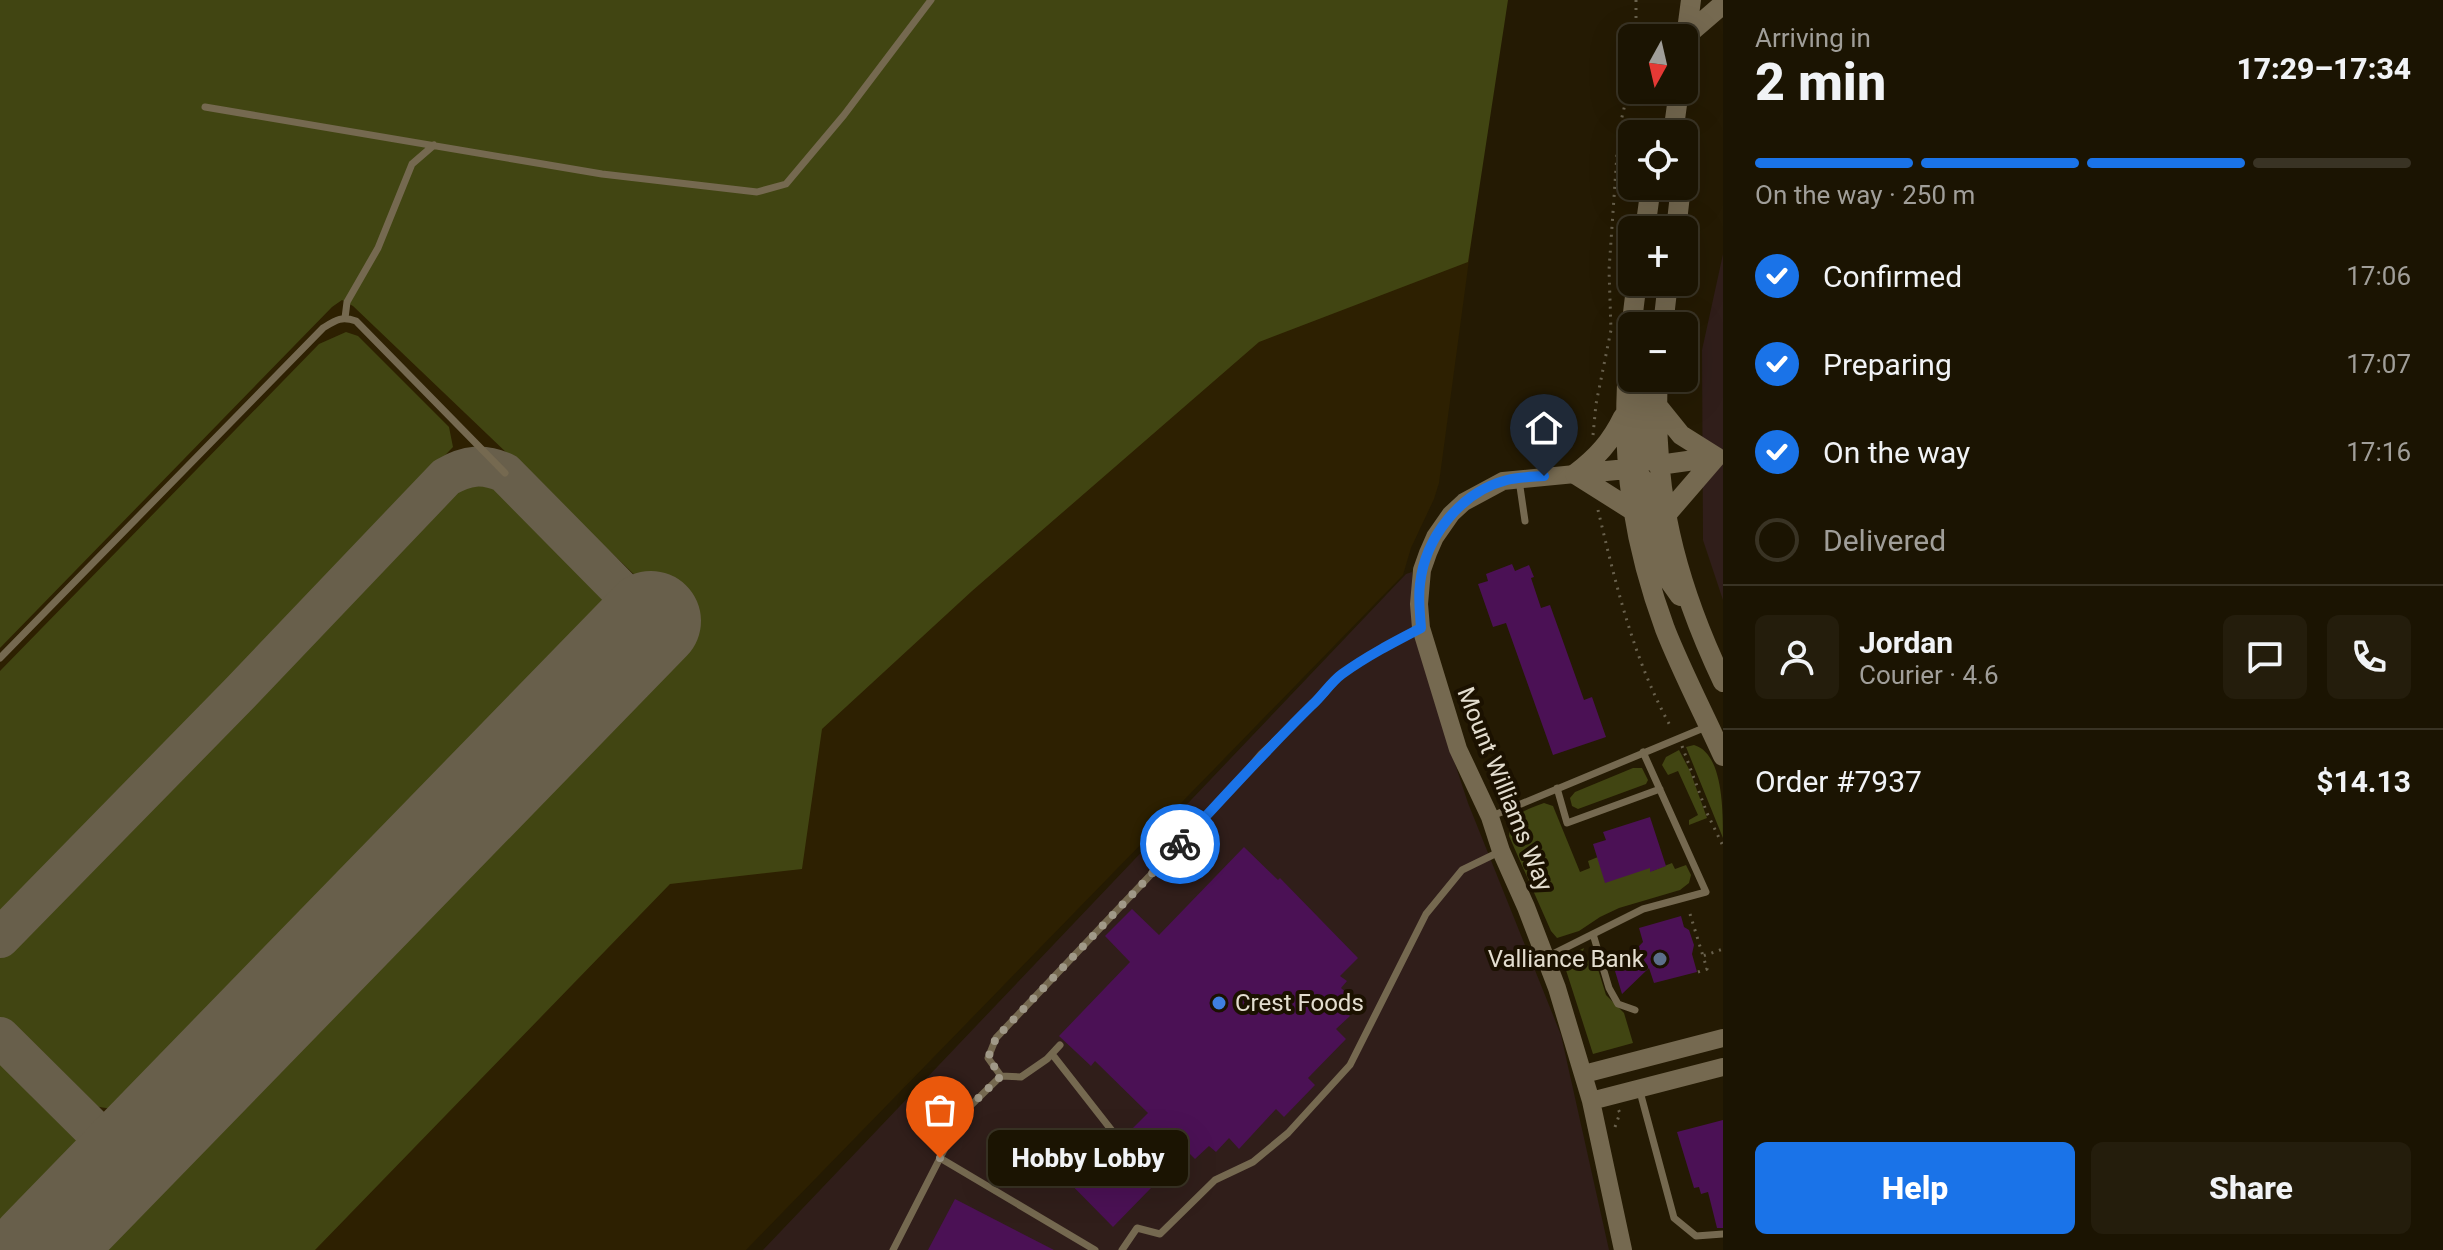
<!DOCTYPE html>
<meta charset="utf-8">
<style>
:root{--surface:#1b1402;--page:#241d0c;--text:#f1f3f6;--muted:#a09e99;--line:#393324;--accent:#1a73e8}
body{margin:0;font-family:Roboto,sans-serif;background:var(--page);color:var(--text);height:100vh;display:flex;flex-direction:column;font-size:30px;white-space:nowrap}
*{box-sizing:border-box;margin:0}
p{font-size:26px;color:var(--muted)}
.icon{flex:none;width:44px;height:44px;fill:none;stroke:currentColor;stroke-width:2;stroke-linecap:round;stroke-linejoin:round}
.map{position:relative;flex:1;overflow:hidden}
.panel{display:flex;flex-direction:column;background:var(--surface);width:720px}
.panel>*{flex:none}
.needle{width:52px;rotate:188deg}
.buttons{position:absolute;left:1618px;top:24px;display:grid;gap:16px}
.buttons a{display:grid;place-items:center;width:80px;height:80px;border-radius:12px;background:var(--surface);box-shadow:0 8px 32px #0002,0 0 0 2px var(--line);font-size:40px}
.pin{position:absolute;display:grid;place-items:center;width:68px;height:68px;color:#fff;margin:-82px -34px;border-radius:50% 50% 50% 0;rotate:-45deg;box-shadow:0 0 8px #0007}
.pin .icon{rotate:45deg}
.courier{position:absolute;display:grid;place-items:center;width:80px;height:80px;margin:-40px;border:6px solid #1a73e8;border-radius:50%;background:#fff;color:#222;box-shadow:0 2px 10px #0007}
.bubble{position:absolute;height:56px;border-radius:12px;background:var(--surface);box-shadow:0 8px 32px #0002,0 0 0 2px var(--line);font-size:26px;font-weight:800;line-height:56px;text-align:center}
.summary em{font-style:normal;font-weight:800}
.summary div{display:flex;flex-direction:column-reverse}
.summary{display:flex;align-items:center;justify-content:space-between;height:136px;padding:0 32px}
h1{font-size:52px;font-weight:800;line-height:60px}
.bar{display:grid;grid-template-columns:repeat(4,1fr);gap:12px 8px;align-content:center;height:96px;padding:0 32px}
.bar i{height:10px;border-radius:6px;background:var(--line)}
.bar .selected{background:var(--accent)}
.bar p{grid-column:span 4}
.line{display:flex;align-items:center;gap:20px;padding:0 32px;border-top:2px solid var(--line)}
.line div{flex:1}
.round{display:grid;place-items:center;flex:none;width:84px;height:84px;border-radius:12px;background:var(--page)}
ol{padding:0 32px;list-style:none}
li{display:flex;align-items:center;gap:24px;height:88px}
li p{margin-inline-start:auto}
li .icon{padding:8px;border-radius:50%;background:var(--accent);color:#fff;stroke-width:4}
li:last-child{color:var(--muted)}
li i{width:44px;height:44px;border:4px solid var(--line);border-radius:50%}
.button{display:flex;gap:16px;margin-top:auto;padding:16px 32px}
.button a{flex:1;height:92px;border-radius:12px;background:var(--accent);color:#fff;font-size:32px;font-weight:800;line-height:92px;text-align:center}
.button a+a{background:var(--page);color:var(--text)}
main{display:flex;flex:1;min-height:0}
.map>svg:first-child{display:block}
.commercial{fill:#301e1a}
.built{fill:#2d2001}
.green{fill:#414512}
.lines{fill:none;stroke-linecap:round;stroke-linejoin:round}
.taxiway{stroke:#685f4b;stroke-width:40}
.runway{stroke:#685f4b;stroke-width:100}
.building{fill:#4b1155}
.path{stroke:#69614d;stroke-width:3;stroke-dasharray:2 6;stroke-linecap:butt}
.service{stroke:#756950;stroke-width:7}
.tertiary{stroke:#756950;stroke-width:18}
.secondary{stroke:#756950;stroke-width:20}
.done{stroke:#a09988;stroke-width:8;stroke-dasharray:0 14.4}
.route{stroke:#1a73e8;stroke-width:10}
.service-dot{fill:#5c6f8a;stroke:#1b1100;stroke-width:3}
.shop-dot{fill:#3f7fe0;stroke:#1b1100;stroke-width:3}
.labels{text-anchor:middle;stroke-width:8;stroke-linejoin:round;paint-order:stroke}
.street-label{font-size:24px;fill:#e3ddcf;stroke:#1b1100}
.poi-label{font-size:24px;fill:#e3ddcf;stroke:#1b1100;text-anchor:end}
</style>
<main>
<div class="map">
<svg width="1723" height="1250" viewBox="0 0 1723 1250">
<rect width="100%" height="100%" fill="#241a03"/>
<path class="commercial" d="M 1723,254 L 1723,600 L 1703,540 L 1702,350 Z
M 1412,572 L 1413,615 L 1433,697 L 1468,803 L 1561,1035 L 1609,1250 L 763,1250 L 1406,574 Z"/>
<path class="built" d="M 0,0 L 1504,0 L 1439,483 L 1434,499 L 1411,548 L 1403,575 L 746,1250 L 0,1250 Z"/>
<path class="green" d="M 0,0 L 1508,0 L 1468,262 L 1259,342 L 972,591 L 822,729 L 802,869 L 670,884 L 315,1250 L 86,1250 L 697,621 L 649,576 L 642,582 L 353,306 L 342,300 L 332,307 L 0,648 Z
M 346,332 L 358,336 L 449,427 L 453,447 L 0,917 L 0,671 L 319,344 Z
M 482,478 L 500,487 L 595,578 L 603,594 L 599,626 L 138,1099 C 119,1112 99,1111 80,1098 L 0,1020 L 0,957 L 455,489 L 469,480 Z
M 1694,745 C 1723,753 1723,810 1723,838 L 1686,747 Z
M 1679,750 L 1690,771 L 1707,818 L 1689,825 L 1689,820 L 1698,815 L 1678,771 L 1668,775 L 1662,765 L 1666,757 Z
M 1633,768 L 1642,768 L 1648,780 L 1646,784 L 1578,809 L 1572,806 L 1570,798 L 1575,792 Z
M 1544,803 L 1553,806 L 1580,872 L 1590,868 L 1588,861 L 1598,857 L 1650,866 L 1652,871 L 1672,863 L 1675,869 L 1686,865 L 1691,875 L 1689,883 L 1680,890 L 1619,908 L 1600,917 L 1579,931 L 1557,938 L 1551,931 L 1509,836 C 1510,814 1525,810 1544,803 Z
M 1584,948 L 1581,957 L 1590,961 L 1593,953 L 1606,995 L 1624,1013 L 1633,1043 L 1593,1054 L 1564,964 L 1568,956 Z
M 0,1053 L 65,1117 L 76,1136 L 76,1147 L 69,1171 L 0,1242 Z"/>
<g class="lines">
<path class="taxiway" d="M 0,938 L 240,693 L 446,477 C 467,465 483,463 505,473 L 651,621
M 0,1037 L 126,1162"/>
<path class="runway" d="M 39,1250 L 651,621"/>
</g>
<path class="building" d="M 1512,564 L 1515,571 L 1529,565 L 1534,577 L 1531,578 L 1541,608 L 1550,605 L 1584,700 L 1592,697 L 1606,737 L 1553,755 L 1506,623 L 1493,627 L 1478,584 L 1488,581 L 1486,574 Z
M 1650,817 L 1666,866 L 1650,872 L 1650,868 L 1605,883 L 1593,844 L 1606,840 L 1603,832 Z
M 1244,847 L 1278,880 L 1280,878 L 1358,958 L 1340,976 L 1347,981 L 1341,988 L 1352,998 L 1342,1008 L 1350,1016 L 1336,1029 L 1346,1039 L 1308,1078 L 1315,1085 L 1284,1117 L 1276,1109 L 1239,1149 L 1229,1138 L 1216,1152 L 1209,1146 L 1195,1159 L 1187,1151 L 1113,1227 L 1048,1161 L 1079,1131 L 1101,1152 L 1105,1148 L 1109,1152 L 1148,1113 L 1095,1061 L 1091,1066 L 1059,1036 L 1130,962 L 1105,936 L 1132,909 L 1159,935 Z
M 1681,916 L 1684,927 L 1689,930 L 1694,945 L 1692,954 L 1697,972 L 1654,983 L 1649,968 L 1622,994 L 1615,971 L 1643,942 L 1639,928 Z
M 1723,1120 L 1723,1228 L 1717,1228 L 1708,1192 L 1701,1194 L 1699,1187 L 1694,1188 L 1677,1132 Z
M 955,1199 L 1054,1250 L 928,1250 Z"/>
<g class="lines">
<path class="path" d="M 1636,0 L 1636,38
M 1593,435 L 1596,404 L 1611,330 L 1609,270 L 1617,154 L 1621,121 L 1632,75
M 1598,510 C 1616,585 1634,662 1672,729
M 1682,746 L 1707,813 L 1723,846
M 1690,914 L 1703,956
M 1698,972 L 1707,969 L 1703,956 L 1723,949
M 1615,1127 L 1620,1113 L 1618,1109"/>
<path class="service" d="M 205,107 L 602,174 L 757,192 L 786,184 L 844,115 L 931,0
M 345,318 L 347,302 L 378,248 L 412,164 L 434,145
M 1519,480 L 1525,521
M 0,658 L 323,328 C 336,320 341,316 356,321 L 505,473
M 1557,788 L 1567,823 L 1660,789
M 1492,816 L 1706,727
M 1593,934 L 1609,988 L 1618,1004 L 1635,1010
M 1547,957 L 1643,909 L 1706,892 L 1643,752
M 1060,1045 L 1047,1059 L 1021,1077 L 1001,1076 L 988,1058 L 996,1038 L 1231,790 L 1261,754 L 1325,693 L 1338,677 L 1378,650 L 1419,629
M 1052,1054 L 1113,1132
M 1639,1088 L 1674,1218 L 1696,1236 L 1723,1234
M 940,1158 L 1095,1250
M 893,1250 L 963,1113 L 1001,1076
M 1122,1250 L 1137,1228 L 1160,1234 L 1215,1180 L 1253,1162 L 1288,1133 L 1350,1065 L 1426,914 L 1462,870 L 1499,852"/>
<path class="tertiary" d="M 1575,474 L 1503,481 L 1464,502 L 1451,514 L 1435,537 L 1428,553 L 1422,570 L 1419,604 L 1421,628 L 1458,749 L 1490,817 L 1501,851 L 1526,907 L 1557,988 L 1591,1101 L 1623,1250
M 1584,1074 L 1723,1038
M 1591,1101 L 1723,1067"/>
<path class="secondary" d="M 1686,36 L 1723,4
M 1684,53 L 1691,0
M 1673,134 L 1679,90
M 1645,230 L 1651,186
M 1676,230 L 1681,186
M 1637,282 C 1619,409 1620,507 1665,629 C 1682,672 1704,714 1723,756
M 1663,326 L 1668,282
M 1643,378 L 1641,438 L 1645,455 L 1659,465 L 1716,457
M 1658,378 C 1652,490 1675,581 1723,682
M 1656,404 L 1681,435 L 1716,457
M 1575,474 L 1627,469 L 1638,472 L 1644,482 L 1663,572 L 1680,596
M 1575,474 C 1597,457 1611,442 1623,417
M 1575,474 L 1632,510
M 1666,515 L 1716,457"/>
</g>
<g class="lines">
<path class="done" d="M 940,1158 L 963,1113 L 1001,1076 L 988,1058 L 996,1038 L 1180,844"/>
<path class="route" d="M 1180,844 C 1224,797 1266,750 1312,705 C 1322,696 1331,682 1342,674 C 1367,656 1394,642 1421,628 C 1420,613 1418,599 1420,584 C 1425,538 1460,492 1507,480 C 1519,477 1531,477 1544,476"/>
</g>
<circle class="service-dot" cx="1660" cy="959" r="8"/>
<circle class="shop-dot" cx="1219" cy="1003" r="8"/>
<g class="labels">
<g class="street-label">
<text transform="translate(1505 789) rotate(68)" y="8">Mount Williams Way</text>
</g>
<g class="poi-label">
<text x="1644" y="967">Valliance Bank</text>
<text x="1235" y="1011" text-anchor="start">Crest Foods</text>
</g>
</g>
</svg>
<div class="buttons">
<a><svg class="needle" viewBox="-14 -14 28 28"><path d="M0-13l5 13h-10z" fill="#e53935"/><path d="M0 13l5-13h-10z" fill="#a09e99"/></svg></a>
<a><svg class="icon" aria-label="locate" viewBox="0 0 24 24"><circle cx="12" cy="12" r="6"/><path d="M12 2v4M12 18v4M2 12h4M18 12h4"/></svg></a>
<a>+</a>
<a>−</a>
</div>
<div class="pin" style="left:940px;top:1158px;background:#ea580c"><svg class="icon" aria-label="bag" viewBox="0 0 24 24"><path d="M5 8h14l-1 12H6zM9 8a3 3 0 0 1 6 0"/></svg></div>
<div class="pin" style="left:1544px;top:476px;background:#1f2937"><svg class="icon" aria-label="home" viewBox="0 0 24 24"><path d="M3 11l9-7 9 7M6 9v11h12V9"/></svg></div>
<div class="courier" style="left:1180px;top:844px"><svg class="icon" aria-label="bike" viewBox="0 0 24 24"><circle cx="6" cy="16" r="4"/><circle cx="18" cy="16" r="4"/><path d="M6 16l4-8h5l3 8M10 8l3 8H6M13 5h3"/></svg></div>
<div class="bubble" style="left:988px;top:1130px;width:200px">Hobby Lobby</div>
</div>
<section class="panel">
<div class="summary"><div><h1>2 min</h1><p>Arriving in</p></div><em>17:29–17:34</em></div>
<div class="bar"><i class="selected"></i><i class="selected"></i><i class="selected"></i><i></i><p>On the way · 250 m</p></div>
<ol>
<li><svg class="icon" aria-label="check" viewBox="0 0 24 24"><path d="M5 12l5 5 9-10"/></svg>Confirmed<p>17:06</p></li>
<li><svg class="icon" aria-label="check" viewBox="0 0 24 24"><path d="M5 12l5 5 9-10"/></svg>Preparing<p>17:07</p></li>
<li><svg class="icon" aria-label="check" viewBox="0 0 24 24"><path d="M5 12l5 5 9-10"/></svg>On the way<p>17:16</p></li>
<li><i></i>Delivered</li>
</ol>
<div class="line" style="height:144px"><a class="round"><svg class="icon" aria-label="person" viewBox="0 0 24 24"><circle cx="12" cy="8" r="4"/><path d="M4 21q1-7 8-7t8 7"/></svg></a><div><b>Jordan</b><p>Courier · 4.6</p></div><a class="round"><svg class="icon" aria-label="chat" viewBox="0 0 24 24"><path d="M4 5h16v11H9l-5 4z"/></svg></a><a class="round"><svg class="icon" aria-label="phone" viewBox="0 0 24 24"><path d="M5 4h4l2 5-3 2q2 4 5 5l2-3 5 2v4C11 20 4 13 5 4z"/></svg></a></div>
<div class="line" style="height:104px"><div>Order #7937</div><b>$14.13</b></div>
<div class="button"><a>Help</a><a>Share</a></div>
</section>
</main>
